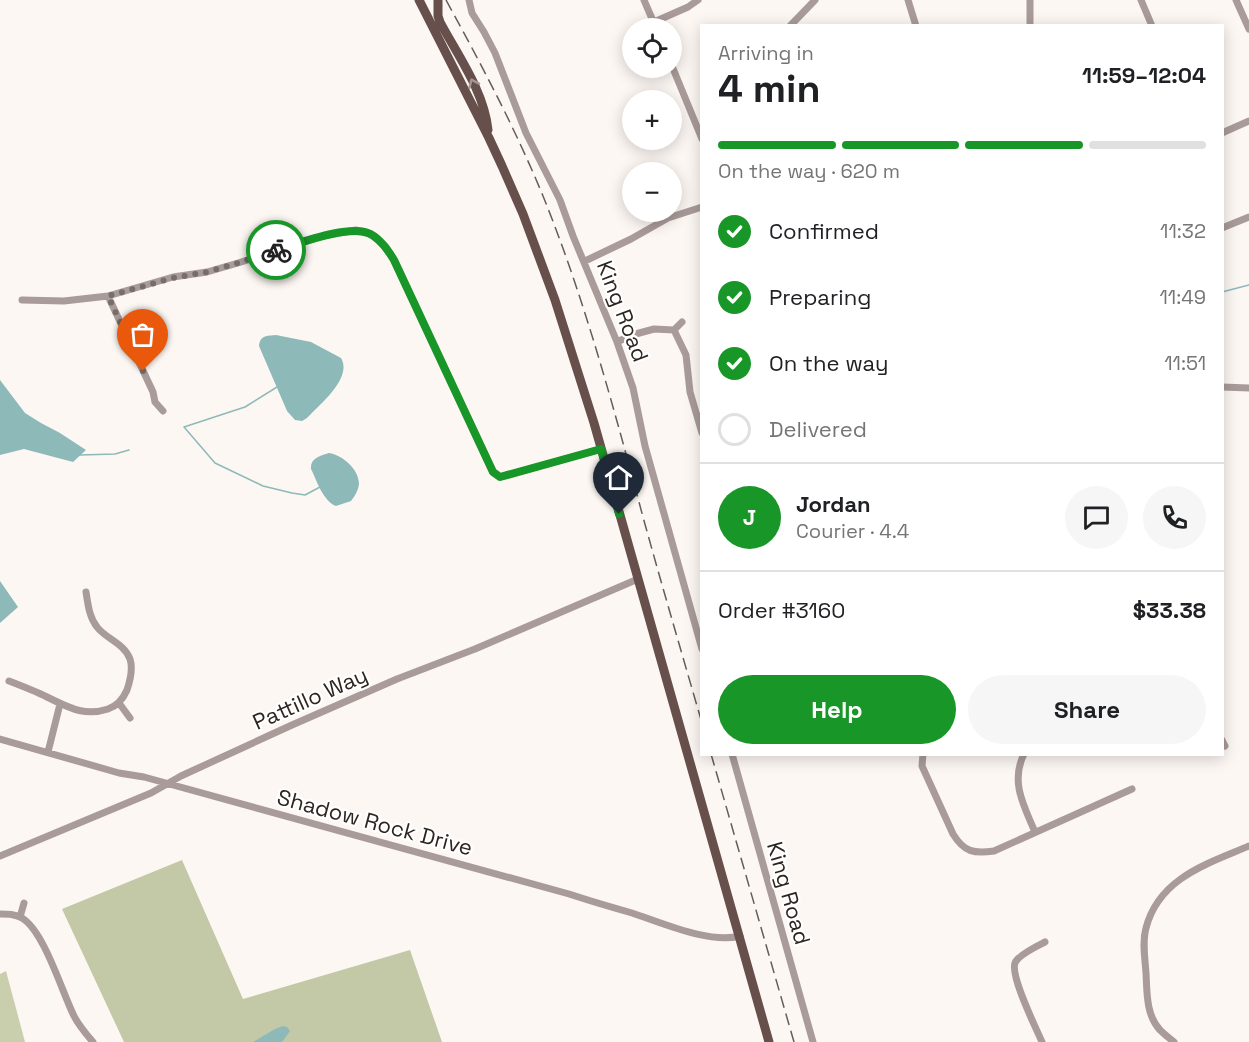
<!DOCTYPE html>
<meta charset="utf-8">
<style>
:root{--surface:#fff;--page:#f6f6f6;--text:#202124;--muted:#757577;--line:#e0e0e0;--accent:#189628}
body{margin:0;font-family:"Space Grotesk",sans-serif;background:var(--page);color:var(--text);height:100vh;display:flex;flex-direction:column;font-size:22px;white-space:nowrap}
*{box-sizing:border-box;margin:0}
p{font-size:20px;color:var(--muted)}
.icon{flex:none;width:33px;height:33px;fill:none;stroke:currentColor;stroke-width:2;stroke-linecap:round;stroke-linejoin:round}
.map{position:relative;flex:1;overflow:hidden}
.side{position:absolute;left:700px;top:24px;width:524px;height:732px;display:flex;flex-direction:column;background:var(--surface);border-radius:0px;box-shadow:0 3px 15px #0003}
.side>*{flex:none}
.fabs{position:absolute;left:622px;top:18px;display:grid;gap:12px}
.fabs a{display:grid;place-items:center;width:60px;height:60px;border-radius:50%;background:var(--surface);box-shadow:0 3px 15px #0003;font-size:30px}
.pin{position:absolute;display:grid;place-items:center;width:51px;height:51px;color:#fff;margin:-62px -26px;border-radius:50% 50% 50% 0;rotate:-45deg;box-shadow:0 0 6px #0007}
.pin .icon{rotate:45deg}
.courier{position:absolute;display:grid;place-items:center;width:60px;height:60px;margin:-30px;border:4px solid #189628;border-radius:50%;background:#fff;color:#222;box-shadow:0 2px 8px #0007}
.summary em{font-style:normal;font-weight:800}
.summary div{display:flex;flex-direction:column-reverse}
.summary{display:flex;align-items:center;justify-content:space-between;height:102px;padding:0 18px}
h1{font-size:39px;font-weight:800;line-height:45px}
.bar{display:grid;grid-template-columns:repeat(4,1fr);gap:9px 6px;align-content:center;height:72px;padding:0 18px}
.bar i{height:8px;border-radius:4px;background:var(--line)}
.bar .on{background:var(--accent)}
.bar p{grid-column:span 4}
.line{display:flex;align-items:center;gap:15px;padding:0 18px;border-top:2px solid var(--line)}
.line div{flex:1}
.round{display:grid;place-items:center;flex:none;width:63px;height:63px;border-radius:32px;background:var(--page)}
ol{padding:0 18px;list-style:none}
li{display:flex;align-items:center;gap:18px;height:66px}
li p{margin-inline-start:auto}
li .icon{padding:6px;border-radius:50%;background:var(--accent);color:#fff;stroke-width:4}
li:last-child{color:var(--muted)}
li i{width:33px;height:33px;border:3px solid var(--line);border-radius:50%}
.button{display:flex;gap:12px;margin-top:auto;padding:12px 18px}
.button a{flex:1;height:69px;border-radius:36px;background:var(--accent);color:#fff;font-size:24px;font-weight:800;line-height:69px;text-align:center}
.button a+a{background:var(--page);color:var(--text)}
.map>svg:first-child{display:block}
.green{fill:#c9ceac}
.forest{fill:#c3c8a6}
.water{fill:#8db9b9}
.lines{fill:none;stroke-linecap:round;stroke-linejoin:round}
.stream{stroke:#8db9b9;stroke-width:1.5}
.minor{stroke:#a99b99;stroke-width:7}
.major{stroke:#67504c;stroke-width:9}
.rail{stroke:#655d57;stroke-width:1.5;stroke-dasharray:12 6;stroke-linecap:butt}
.oneway{stroke:#a49694}
.done{stroke:#766e69;stroke-width:6;stroke-dasharray:0 10.8}
.route{stroke:#189628;stroke-width:8}
.labels{text-anchor:middle;stroke-width:4.5;stroke-linejoin:round;paint-order:stroke}
.street-label{font-size:22px;fill:#2e251e;stroke:#fff}
</style>
<div class="map">
<svg width="1249" height="1042" viewBox="0 0 1249 1042">
<rect width="100%" height="100%" fill="#fcf7f3"/>
<path class="green" d="M 6,971 L 25,1042 L 0,1042 L 0,974 Z"/>
<path class="forest" d="M 182,860 L 243,999 L 410,950 L 442,1042 L 124,1042 L 62,909 Z"/>
<path class="water" d="M 276,335 L 311,342 L 341,358 C 353,378 319,405 307,418 L 302,421 L 295,420 L 287,411 L 259,346 C 260,335 267,336 276,335 Z
M 0,380 L 25,413 L 41,423 L 60,433 L 86,450 L 73,462 L 24,449 L 0,455 Z
M 329,453 C 342,455 358,468 359,483 C 359,489 355,496 351,501 L 336,506 C 323,501 317,481 311,469 C 310,458 320,456 329,453 Z
M 0,581 L 18,607 L 0,623 Z
M 283,1026 L 287,1027 L 290,1031 L 282,1042 L 253,1042 L 275,1029 Z"/>
<g class="lines">
<path class="stream" d="M 1222,292 L 1249,285
M 277,387 L 245,407 L 184,427 L 215,463 L 263,486 L 292,493 L 305,495 L 320,487
M 80,455 L 115,454 L 129,450"/>
<path class="minor" d="M 469,0 L 472,13 L 484,32 L 495,53 L 526,133 L 560,200 L 573,236 L 617,342 L 633,388 L 645,446 L 702,649
M 644,0 L 656,28
M 908,0 L 916,26
M 1030,0 L 1030,26
M 1141,0 L 1152,26
M 1236,0 L 1249,29
M 654,22 L 688,7 L 698,0
M 790,26 L 815,0
M 672,66 L 702,139
M 1222,133 L 1249,121
M 1222,228 L 1249,217
M 585,261 L 631,239 L 668,218 L 702,207
M 108,296 L 153,392 L 155,402 L 163,411
M 22,300 L 64,301 L 108,296 L 173,277 L 207,272 L 238,263 L 323,236 L 356,230 L 371,234 L 386,247 L 394,260 L 493,472 L 500,477 L 601,449
M 674,330 L 686,355 L 690,392 L 702,433
M 674,330 L 682,322
M 617,342 L 632,335 L 654,329 L 674,330
M 1222,387 L 1249,388
M 9,681 C 22,686 35,691 47,697 C 68,707 84,717 108,709 C 117,706 123,699 127,690 C 130,681 133,668 130,659 C 124,643 106,639 97,627 C 89,617 88,604 86,592
M 119,703 L 130,718
M 0,739 L 119,773 L 144,777 L 569,894 C 590,901 611,907 632,913 C 663,923 709,944 740,936
M 1222,740 L 1225,746
M 48,752 L 60,704
M 732,754 L 813,1042
M 923,754 L 922,766 L 953,834 C 964,852 974,854 994,851 L 1132,789
M 1024,754 C 1010,782 1024,806 1035,832
M 0,856 L 151,793 L 181,776 L 292,725 L 397,679 L 475,649 L 638,579
M 0,914 C 8,914 15,914 22,918 C 44,931 62,992 74,1016 C 79,1026 86,1034 93,1042
M 20,917 L 24,903
M 1042,1042 C 1036,1028 1010,976 1015,963 C 1018,955 1037,946 1045,942
M 1174,1042 C 1169,1038 1164,1034 1160,1030 C 1146,1015 1147,992 1146,973 C 1145,958 1142,942 1146,928 C 1159,878 1207,864 1249,846"/>
<path class="major" d="M 419,0 L 489,138 L 502,166 L 523,214 L 555,300 L 594,423 L 769,1042
M 438,0 L 438,16 L 440,22 C 458,56 484,91 488,130"/>
<path class="rail" d="M 446,0 C 481,64 515,128 543,196 C 585,300 614,409 643,517 C 662,586 682,654 702,723
M 711,754 L 794,1042"/>
</g>
<defs><path id="oneway-chevron" d="M-2-3.5L2.5 0L-2 3.5" fill="none" stroke-width="1.6" stroke-linecap="round" stroke-linejoin="round" transform="scale(1.5)"/></defs>
<use class="oneway" href="#oneway-chevron" transform="translate(473 83) rotate(-114)"/>
<g class="lines">
<path class="done" d="M 143,371 L 108,296 L 173,278 L 207,272 L 238,263 L 276,250"/>
<path class="route" d="M 276,250 C 298,244 346,225 368,233 C 379,237 388,250 394,260 L 493,472 L 500,477 L 601,449 L 619,514"/>
</g>
<g class="labels">
<g class="street-label">
<text transform="translate(623 311) rotate(69)" y="8">King Road</text>
<text transform="translate(310 698) rotate(-24)" y="8">Pattillo Way</text>
<text transform="translate(375 822) rotate(15)" y="8">Shadow Rock Drive</text>
<text transform="translate(789 893) rotate(74)" y="8">King Road</text>
</g>
</g>
</svg>
<div class="fabs">
<a><svg class="icon" aria-label="locate" viewBox="0 0 24 24"><circle cx="12" cy="12" r="6"/><path d="M12 2v4M12 18v4M2 12h4M18 12h4"/></svg></a>
<a>+</a>
<a>−</a>
</div>
<div class="pin" style="left:143px;top:371px;background:#ea580c"><svg class="icon" aria-label="bag" viewBox="0 0 24 24"><path d="M5 8h14l-1 12H6zM9 8a3 3 0 0 1 6 0"/></svg></div>
<div class="pin" style="left:619px;top:514px;background:#1f2937"><svg class="icon" aria-label="home" viewBox="0 0 24 24"><path d="M3 11l9-7 9 7M6 9v11h12V9"/></svg></div>
<div class="courier" style="left:276px;top:250px"><svg class="icon" aria-label="bike" viewBox="0 0 24 24"><circle cx="6" cy="16" r="4"/><circle cx="18" cy="16" r="4"/><path d="M6 16l4-8h5l3 8M10 8l3 8H6M13 5h3"/></svg></div>
<section class="side">
<div class="summary"><div><h1>4 min</h1><p>Arriving in</p></div><em>11:59–12:04</em></div>
<div class="bar"><i class="on"></i><i class="on"></i><i class="on"></i><i></i><p>On the way · 620 m</p></div>
<ol>
<li><svg class="icon" aria-label="check" viewBox="0 0 24 24"><path d="M5 12l5 5 9-10"/></svg>Confirmed<p>11:32</p></li>
<li><svg class="icon" aria-label="check" viewBox="0 0 24 24"><path d="M5 12l5 5 9-10"/></svg>Preparing<p>11:49</p></li>
<li><svg class="icon" aria-label="check" viewBox="0 0 24 24"><path d="M5 12l5 5 9-10"/></svg>On the way<p>11:51</p></li>
<li><i></i>Delivered</li>
</ol>
<div class="line" style="height:108px"><b class="round" style="background:var(--accent);color:#fff">J</b><div><b>Jordan</b><p>Courier · 4.4</p></div><a class="round"><svg class="icon" aria-label="chat" viewBox="0 0 24 24"><path d="M4 5h16v11H9l-5 4z"/></svg></a><a class="round"><svg class="icon" aria-label="phone" viewBox="0 0 24 24"><path d="M5 4h4l2 5-3 2q2 4 5 5l2-3 5 2v4C11 20 4 13 5 4z"/></svg></a></div>
<div class="line" style="height:78px"><div>Order #3160</div><b>$33.38</b></div>
<div class="button"><a>Help</a><a>Share</a></div>
</section>
</div>
